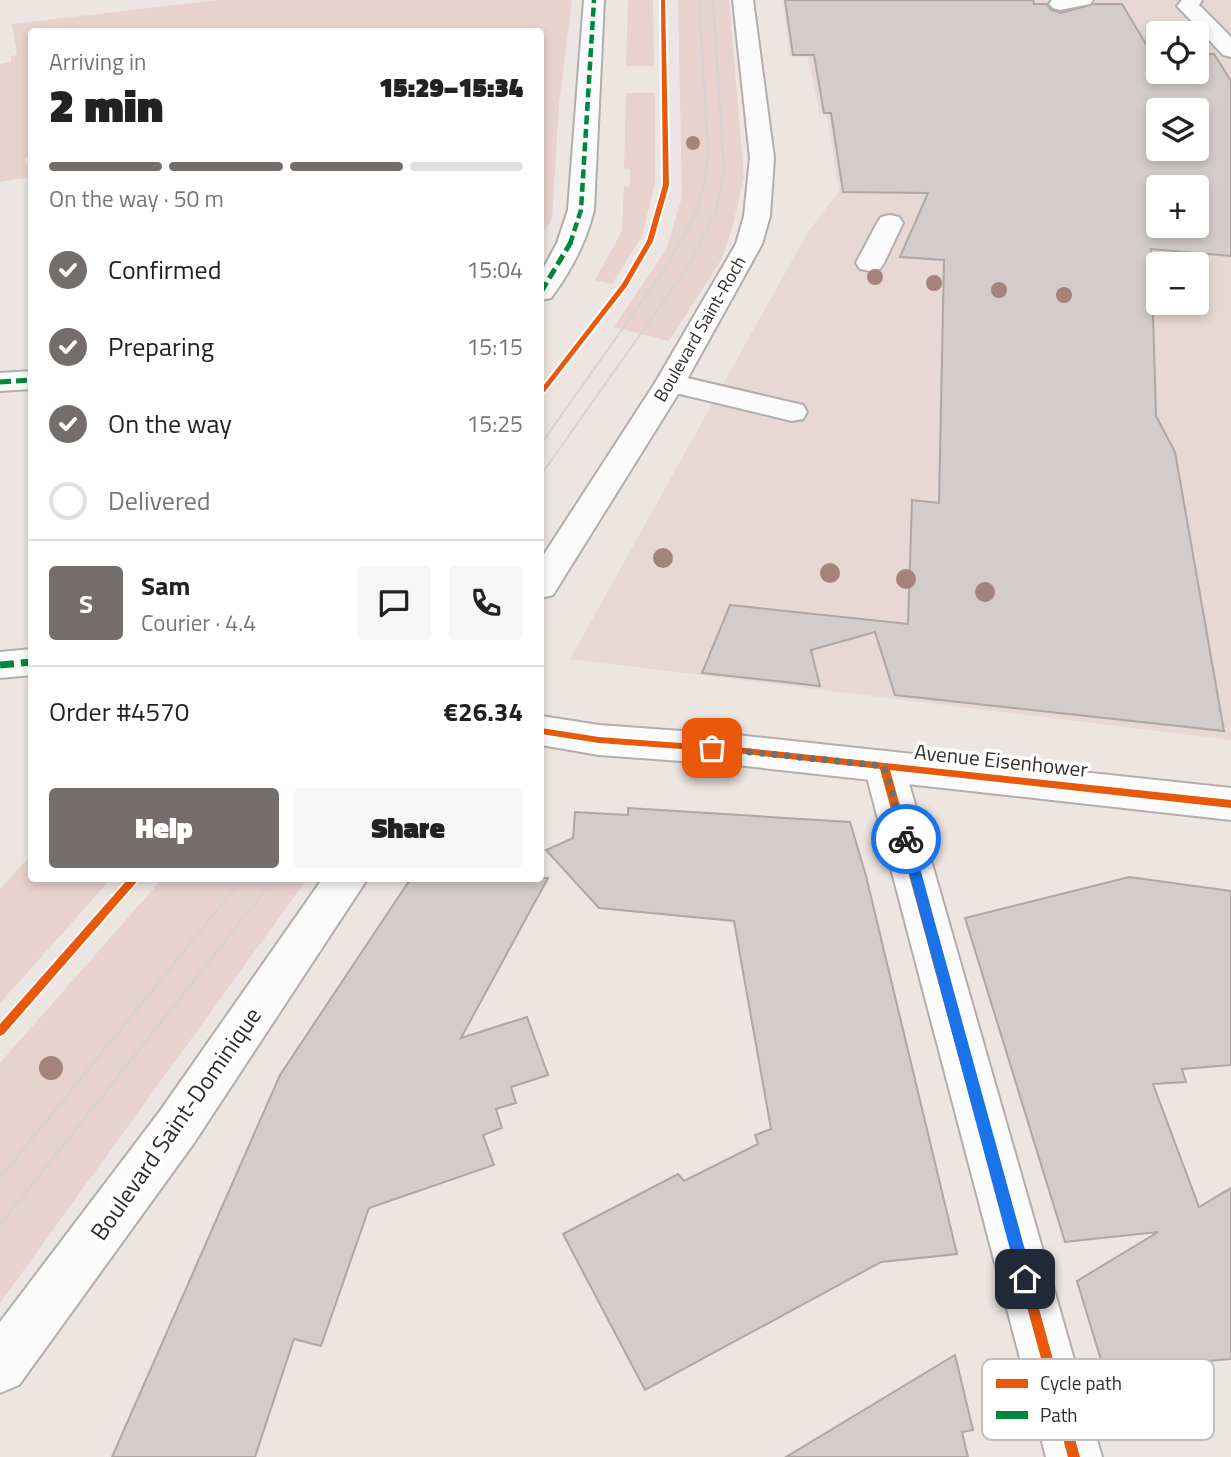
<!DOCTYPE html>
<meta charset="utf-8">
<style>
:root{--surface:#fff;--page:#f6f6f6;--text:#222;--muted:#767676;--line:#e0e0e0;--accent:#736d6b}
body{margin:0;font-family:"Titillium Web",sans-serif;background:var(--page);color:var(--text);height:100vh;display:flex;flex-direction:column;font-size:26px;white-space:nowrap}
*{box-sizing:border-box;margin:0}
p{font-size:23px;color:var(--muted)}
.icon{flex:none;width:38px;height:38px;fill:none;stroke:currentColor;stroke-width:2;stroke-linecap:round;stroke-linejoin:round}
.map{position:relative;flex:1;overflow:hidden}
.drawer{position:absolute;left:28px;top:28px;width:516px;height:854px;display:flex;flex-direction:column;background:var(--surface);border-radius:7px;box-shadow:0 4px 10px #0003}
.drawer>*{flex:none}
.fabs{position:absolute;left:1146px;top:21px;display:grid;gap:14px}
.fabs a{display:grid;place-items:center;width:63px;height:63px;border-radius:7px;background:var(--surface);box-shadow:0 4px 10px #0003;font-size:35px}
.pin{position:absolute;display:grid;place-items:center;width:60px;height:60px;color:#fff;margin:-30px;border-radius:14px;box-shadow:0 4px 10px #0006}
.courier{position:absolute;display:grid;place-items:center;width:70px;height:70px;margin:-35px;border:5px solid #1a73e8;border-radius:50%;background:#fff;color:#222;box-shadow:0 2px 9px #0007}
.headline em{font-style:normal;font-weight:800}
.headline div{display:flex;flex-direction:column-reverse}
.headline{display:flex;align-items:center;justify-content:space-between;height:119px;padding:0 21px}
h1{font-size:46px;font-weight:800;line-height:52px}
.bar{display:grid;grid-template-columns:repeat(4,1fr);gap:10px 7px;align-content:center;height:84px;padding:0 21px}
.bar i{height:9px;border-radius:5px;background:var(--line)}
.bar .active{background:var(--accent)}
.bar p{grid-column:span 4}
.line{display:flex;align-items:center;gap:18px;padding:0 21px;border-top:2px solid var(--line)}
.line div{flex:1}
.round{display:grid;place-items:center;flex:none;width:74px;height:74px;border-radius:7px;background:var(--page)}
ol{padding:0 21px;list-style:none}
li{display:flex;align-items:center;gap:21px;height:77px}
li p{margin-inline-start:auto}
li .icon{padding:7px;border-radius:50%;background:var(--accent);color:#fff;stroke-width:4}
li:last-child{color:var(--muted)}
li i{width:38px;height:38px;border:4px solid var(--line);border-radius:50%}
.button{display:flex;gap:14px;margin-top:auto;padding:14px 21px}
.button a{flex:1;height:80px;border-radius:7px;background:var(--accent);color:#fff;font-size:28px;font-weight:800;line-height:80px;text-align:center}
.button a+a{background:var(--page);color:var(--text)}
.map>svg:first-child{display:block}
.built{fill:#e8d8d3;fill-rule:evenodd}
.green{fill:#e7d2cd}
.building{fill:#d3ccca;stroke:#ada7a5;stroke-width:2;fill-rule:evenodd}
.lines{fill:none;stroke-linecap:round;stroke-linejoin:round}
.minor-casing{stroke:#b3adac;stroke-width:4}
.major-casing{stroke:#b3adac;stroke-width:4}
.minor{fill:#fcfbfb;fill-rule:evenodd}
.major{fill:#fcfbfb;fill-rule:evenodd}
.tram-far1{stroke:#d5d3d3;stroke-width:2}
.tram{stroke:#d5d3d3;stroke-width:2.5}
.quiet-far2{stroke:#00873e;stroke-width:4.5;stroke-dasharray:9 4.5;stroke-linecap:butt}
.quiet-far1{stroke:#00873e;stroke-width:5;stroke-dasharray:11 5;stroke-linecap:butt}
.quiet{stroke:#00873e;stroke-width:7;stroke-dasharray:14 7;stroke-linecap:butt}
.cycleway-casing{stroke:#fff;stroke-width:4}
.cycleway{fill:#e8590c;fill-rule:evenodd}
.tree{fill:#a4837b}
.route{fill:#1a73e8}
.done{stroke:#736d6b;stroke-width:7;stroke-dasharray:0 12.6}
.labels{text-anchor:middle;stroke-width:7;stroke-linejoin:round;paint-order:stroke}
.far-street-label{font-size:18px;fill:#322c2b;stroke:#fff}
.street-label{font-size:21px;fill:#322c2b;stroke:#fff}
.near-street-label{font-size:24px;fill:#322c2b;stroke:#fff}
.key{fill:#fff;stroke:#c2c0bf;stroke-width:2}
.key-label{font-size:19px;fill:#322c2b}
</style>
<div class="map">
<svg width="1231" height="1457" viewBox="0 0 1231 1457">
<rect width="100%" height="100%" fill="#ede5e2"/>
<path class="built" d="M 783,0 L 1231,0 L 1231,740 L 570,659 L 808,232 L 839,191 L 827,115 L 820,114 L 808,58 L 790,56 ZM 1158,33 L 1197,33 L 1197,72 L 1158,72 ZM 1158,110 L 1197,110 L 1197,149 L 1158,149 ZM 1158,187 L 1197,187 L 1197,226 L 1158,226 ZM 1158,264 L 1197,264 L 1197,303 L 1158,303 Z"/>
<path class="green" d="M 218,0 L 572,0 L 559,105 L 552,218 L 541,236 L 541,32 L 32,32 L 31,156 L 25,158 L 30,177 L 0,182 L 0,64 L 11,62 L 11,56 L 17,55 L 12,24 Z
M 628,0 L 653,0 L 654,66 L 626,66 Z
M 678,0 L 729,0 L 744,177 L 732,229 L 721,260 L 669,341 L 614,327 L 666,250 L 682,197 Z
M 626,93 L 655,93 L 655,183 L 642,236 L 612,284 L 595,280 L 622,231 L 624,187 L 630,186 L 630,169 L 624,168 Z
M 31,855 L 32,878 L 111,879 L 0,1003 L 0,889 Z
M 162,879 L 307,879 L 0,1303 L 0,1063 Z"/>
<path class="building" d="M 785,0 L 1033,0 L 1034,4 L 1047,4 L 1051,10 L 1061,13 L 1093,4 L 1122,4 L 1152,54 L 1158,54 L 1158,72 L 1197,72 L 1197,54 L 1214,54 L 1231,81 L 1231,256 L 1151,249 L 1156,416 L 1175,452 L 1224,731 L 895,695 L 875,632 L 811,650 L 820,686 L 702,673 L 730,605 L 908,624 L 912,500 L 939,503 L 944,260 L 900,257 L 928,193 L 843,192 L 831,113 L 824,113 L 814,55 L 793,55 ZM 1158,110 L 1197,110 L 1197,149 L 1158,149 ZM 1158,187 L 1197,187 L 1197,226 L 1158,226 Z
M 628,808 L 850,822 L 866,876 L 957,1254 L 881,1262 L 645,1390 L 563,1234 L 678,1174 L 684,1181 L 758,1144 L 755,1135 L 771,1129 L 734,921 L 599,908 L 546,850 L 573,838 L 575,812 L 628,815 Z
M 1129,877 L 1231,891 L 1231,1065 L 1182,1069 L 1186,1082 L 1153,1084 L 1199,1207 L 1231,1188 L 1231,1359 L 1104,1370 L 1077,1281 L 1158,1232 L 1065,1242 L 965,918 Z
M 411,878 L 548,878 L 461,1038 L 527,1017 L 548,1075 L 511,1087 L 516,1103 L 496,1109 L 502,1128 L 483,1135 L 494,1165 L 369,1208 L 321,1346 L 294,1339 L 255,1457 L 112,1457 L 280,1075 Z
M 955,1355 L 973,1430 L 962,1432 L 968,1457 L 786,1457 Z"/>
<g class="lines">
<defs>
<path id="minor" d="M 584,0 L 604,0 L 594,210 C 586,243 571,271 551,298 L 541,300 L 541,273 L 557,243 L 568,210 Z
M 1052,0 L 1093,0 L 1090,4 L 1060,10 L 1053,8 L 1049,4 Z
M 1182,0 L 1202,0 L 1199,5 L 1231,37 L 1231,57 L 1223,55 L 1181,10 L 1177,6 Z
M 890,215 L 899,217 L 903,223 L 884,263 L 880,269 L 870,271 L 860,269 L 856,263 L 877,223 L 881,217 Z
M 32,371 L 32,389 L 0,391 L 0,373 Z
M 670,374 L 803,405 L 807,412 L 803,419 L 792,421 L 659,389 L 655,383 L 659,377 Z
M 32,649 L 32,675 L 0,678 L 0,652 Z
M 884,751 L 898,755 L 904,766 L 1102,1457 L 1046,1457 L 864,766 L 870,755 Z"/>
<path id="major" d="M 733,0 L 753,0 L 774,158 L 770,216 L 762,244 L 685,383 L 553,595 L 541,598 L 541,559 L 655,383 L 736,244 L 744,216 L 750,158 Z
M 541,716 L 599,725 L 736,735 L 1231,788 L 1231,820 L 736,765 L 599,755 L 541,745 Z
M 323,878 L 368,878 L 194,1143 L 19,1385 L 0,1393 L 0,1322 L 160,1111 Z"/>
</defs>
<use href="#minor" class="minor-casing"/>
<use href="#major" class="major-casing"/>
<use href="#minor" class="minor"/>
<use href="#major" class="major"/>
<path class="tram-far1" d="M 541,444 L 669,263 L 697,210 L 705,181 L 708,150 L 699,0
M 541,475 L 687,268 L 716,211 L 724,170 L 713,0
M 184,951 L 243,878
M 217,951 L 275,878"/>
<path class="tram" d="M 0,1178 L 186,949
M 0,1225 L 219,949"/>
<path class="quiet-far2" d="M 570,244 L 581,210 L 594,0"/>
<path class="quiet-far1" d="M 541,292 L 571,242
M 0,382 L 32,380"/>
<path class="quiet" d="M 0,665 L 32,662"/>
<defs>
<path id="cycleway" d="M 661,0 L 665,0 L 669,185 L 653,241 L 627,286 L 543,394 L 541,395 L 541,389 L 622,284 L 647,241 L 663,185 Z
M 541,728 L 599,737 L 736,747 L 1231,800 L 1231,808 L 890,770 L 1080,1457 L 1068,1457 L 880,769 L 736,753 L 599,743 L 541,734 Z
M 129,878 L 140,878 L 4,1034 L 0,1036 L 0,1024 Z"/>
</defs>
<use href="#cycleway" class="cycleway-casing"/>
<use href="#cycleway" class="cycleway"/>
</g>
<g class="tree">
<circle cx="693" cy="143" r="7"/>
<circle cx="875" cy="277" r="8"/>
<circle cx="934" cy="283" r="8"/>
<circle cx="999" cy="290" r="8"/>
<circle cx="1064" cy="295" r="8"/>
<circle cx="663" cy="558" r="10"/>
<circle cx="830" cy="573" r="10"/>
<circle cx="906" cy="579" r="10"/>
<circle cx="985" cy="592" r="10"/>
<circle cx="51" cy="1068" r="12"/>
</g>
<path class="route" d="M 906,834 L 912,839 L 1033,1279 L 1031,1284 L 1025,1286 L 1020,1284 L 1018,1279 L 900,839 Z"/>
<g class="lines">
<path class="done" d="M 712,748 L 884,766 L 906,839"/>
</g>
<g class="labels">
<g class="far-street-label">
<text transform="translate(700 329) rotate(-60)" y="6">Boulevard Saint-Roch</text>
</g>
<g class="street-label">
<text transform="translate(1001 761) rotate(6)" y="7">Avenue Eisenhower</text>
</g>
<g class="near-street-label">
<text transform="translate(176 1124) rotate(-55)" y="8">Boulevard Saint-Dominique</text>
</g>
</g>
<rect x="982" y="1359" width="232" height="81" rx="10" class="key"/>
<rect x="996" y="1379" width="32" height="9" fill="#e8590c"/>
<rect x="996" y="1411" width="32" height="8" fill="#00873e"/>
<g class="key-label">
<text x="1040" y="1390">Cycle path</text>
<text x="1040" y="1422">Path</text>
</g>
</svg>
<div class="fabs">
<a><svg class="icon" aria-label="locate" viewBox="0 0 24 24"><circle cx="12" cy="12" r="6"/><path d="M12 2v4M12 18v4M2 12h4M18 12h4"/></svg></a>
<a><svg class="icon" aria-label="layers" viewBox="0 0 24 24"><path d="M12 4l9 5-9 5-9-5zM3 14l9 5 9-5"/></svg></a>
<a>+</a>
<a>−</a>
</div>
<div class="pin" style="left:712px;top:748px;background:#ea580c"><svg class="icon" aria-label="bag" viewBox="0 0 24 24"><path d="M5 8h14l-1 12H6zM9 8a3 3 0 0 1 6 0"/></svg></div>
<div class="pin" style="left:1025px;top:1279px;background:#1f2937"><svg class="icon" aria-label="home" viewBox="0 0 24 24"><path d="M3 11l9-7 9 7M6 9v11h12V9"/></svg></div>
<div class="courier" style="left:906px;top:839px"><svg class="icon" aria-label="bike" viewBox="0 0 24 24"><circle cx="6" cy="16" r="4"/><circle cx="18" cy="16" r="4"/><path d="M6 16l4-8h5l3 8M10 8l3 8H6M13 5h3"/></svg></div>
<section class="drawer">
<div class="headline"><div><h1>2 min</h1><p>Arriving in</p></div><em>15:29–15:34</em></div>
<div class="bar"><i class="active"></i><i class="active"></i><i class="active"></i><i></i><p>On the way · 50 m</p></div>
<ol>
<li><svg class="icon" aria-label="check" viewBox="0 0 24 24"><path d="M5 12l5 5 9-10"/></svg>Confirmed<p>15:04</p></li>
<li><svg class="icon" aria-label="check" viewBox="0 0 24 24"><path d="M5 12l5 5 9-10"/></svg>Preparing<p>15:15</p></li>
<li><svg class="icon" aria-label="check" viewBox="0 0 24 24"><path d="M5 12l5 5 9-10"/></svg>On the way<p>15:25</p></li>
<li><i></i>Delivered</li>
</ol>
<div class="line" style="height:126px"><b class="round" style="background:var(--accent);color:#fff">S</b><div><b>Sam</b><p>Courier · 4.4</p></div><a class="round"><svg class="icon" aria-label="chat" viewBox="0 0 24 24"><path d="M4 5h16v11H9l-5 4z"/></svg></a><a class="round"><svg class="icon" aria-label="phone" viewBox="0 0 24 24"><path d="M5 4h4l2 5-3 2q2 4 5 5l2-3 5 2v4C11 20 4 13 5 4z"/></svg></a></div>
<div class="line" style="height:91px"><div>Order #4570</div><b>€26.34</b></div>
<div class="button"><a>Help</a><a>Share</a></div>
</section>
</div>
